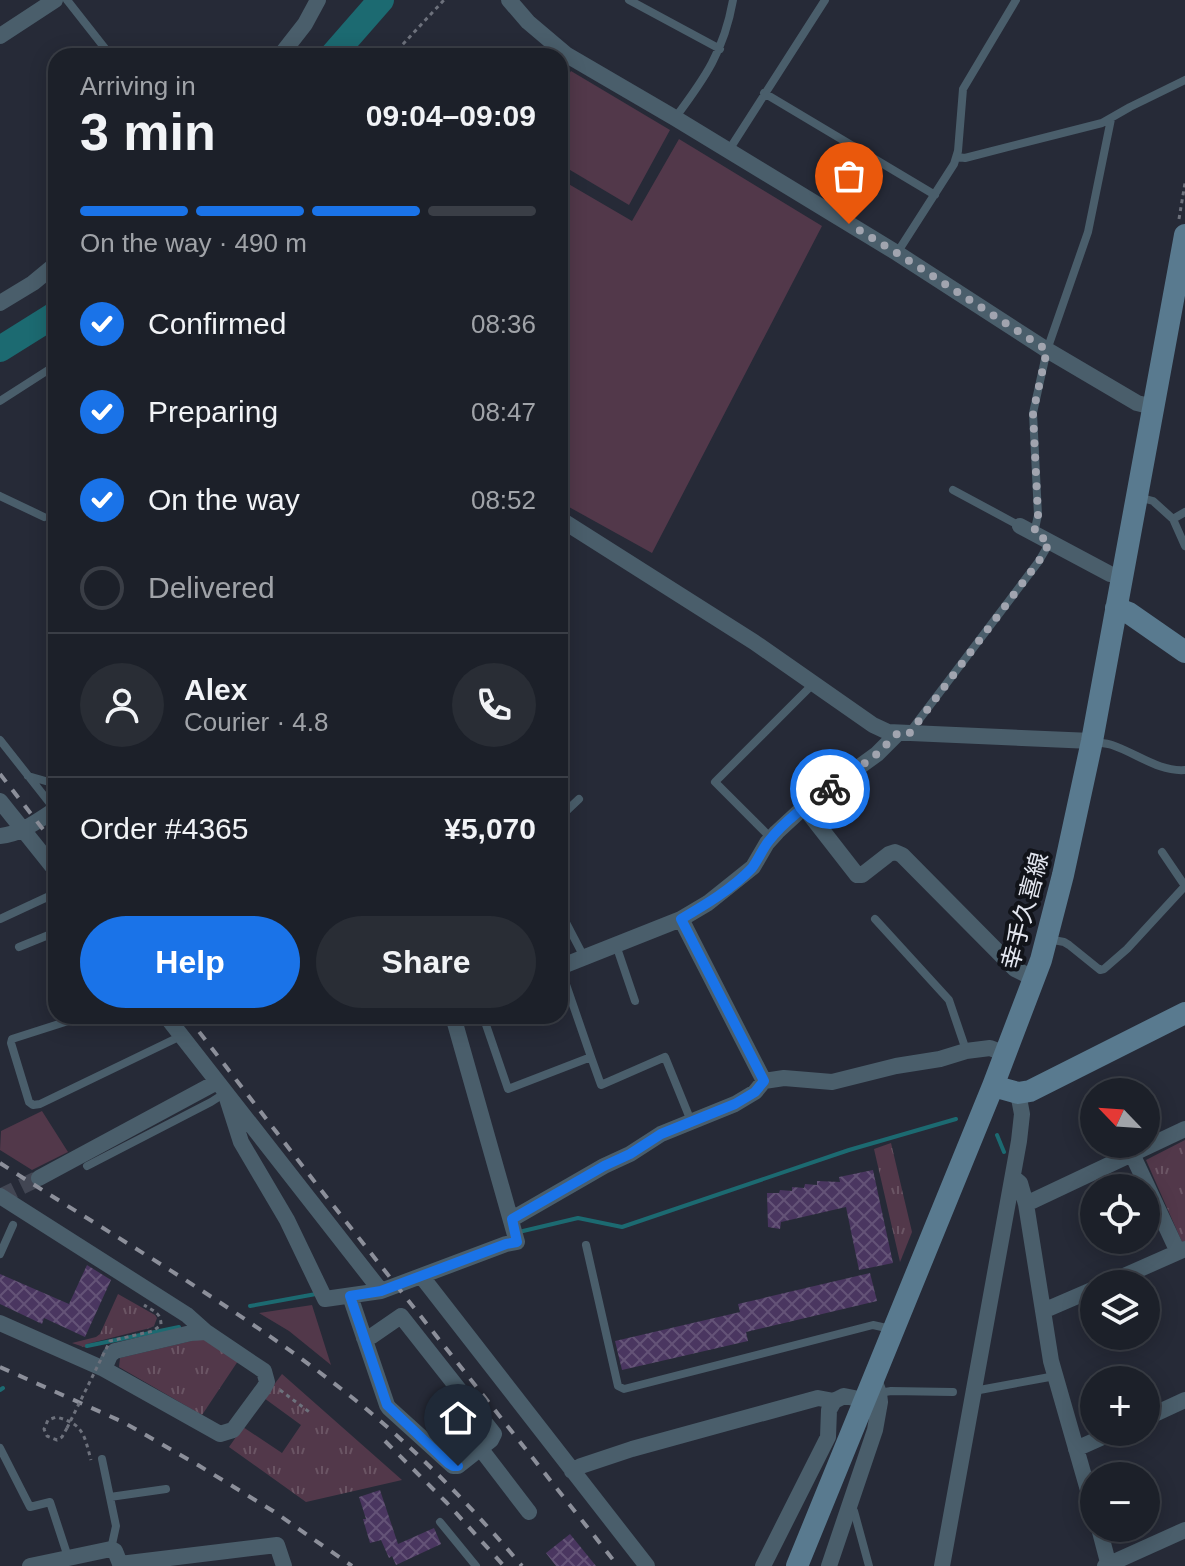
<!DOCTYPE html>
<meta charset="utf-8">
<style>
:root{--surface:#1c2029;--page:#292d35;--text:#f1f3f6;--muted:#a0a3a8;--line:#3a3e46;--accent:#1a73e8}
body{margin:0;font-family:Arial,"Noto Sans JP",sans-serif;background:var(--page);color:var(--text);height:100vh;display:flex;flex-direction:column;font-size:30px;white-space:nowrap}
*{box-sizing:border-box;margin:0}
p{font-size:26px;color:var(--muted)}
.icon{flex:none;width:44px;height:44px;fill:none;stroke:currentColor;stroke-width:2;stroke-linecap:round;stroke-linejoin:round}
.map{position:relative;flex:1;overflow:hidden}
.sheet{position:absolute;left:48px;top:48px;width:520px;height:976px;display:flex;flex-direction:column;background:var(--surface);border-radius:24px;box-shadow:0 4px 20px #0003,0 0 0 2px var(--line)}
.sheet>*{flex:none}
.needle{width:52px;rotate:295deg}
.controls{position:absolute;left:1080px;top:1078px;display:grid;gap:16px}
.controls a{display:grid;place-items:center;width:80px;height:80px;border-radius:50%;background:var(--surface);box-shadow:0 4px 20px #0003,0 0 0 2px var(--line);font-size:40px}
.pin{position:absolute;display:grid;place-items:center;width:68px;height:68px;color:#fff;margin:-82px -34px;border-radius:50% 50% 50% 0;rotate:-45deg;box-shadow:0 0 8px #0007}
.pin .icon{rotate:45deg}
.courier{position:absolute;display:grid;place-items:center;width:80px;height:80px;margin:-40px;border:6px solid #1a73e8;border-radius:50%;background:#fff;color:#222;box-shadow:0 2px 10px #0007}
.headline em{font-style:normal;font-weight:800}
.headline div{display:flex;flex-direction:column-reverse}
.headline{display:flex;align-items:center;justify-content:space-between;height:136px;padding:0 32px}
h1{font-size:52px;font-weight:800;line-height:60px}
.bar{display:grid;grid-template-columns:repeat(4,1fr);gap:12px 8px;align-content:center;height:96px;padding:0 32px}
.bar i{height:10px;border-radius:6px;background:var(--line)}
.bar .selected{background:var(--accent)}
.bar p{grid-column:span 4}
.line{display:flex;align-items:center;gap:20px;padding:0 32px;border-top:2px solid var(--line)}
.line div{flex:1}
.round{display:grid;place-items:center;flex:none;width:84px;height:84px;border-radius:42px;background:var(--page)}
ol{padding:0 32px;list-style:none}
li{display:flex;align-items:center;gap:24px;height:88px}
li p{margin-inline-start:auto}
li .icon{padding:8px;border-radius:50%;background:var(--accent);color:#fff;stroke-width:4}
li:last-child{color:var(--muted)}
li i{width:44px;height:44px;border:4px solid var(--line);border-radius:50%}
.primary-button{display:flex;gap:16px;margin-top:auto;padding:16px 32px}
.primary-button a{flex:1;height:92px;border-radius:48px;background:var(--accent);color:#fff;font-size:32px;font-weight:800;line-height:92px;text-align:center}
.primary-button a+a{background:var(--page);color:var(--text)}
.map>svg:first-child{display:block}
.grass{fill:#52384a}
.park{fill:url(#park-tufts)}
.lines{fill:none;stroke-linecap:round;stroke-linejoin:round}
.stream{stroke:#1c6a71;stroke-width:4}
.river{stroke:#1c6a71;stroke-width:26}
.building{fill:url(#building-cross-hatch)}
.street-tunnel{stroke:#424653;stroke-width:16;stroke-dasharray:16 8;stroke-linecap:butt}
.path{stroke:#6d717c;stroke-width:3;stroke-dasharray:4 4;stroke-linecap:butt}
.lane{stroke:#4a5e6b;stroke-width:8}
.street{stroke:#4a5e6b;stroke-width:16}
.secondary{stroke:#597a8f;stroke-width:22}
.rail{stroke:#8c8f9a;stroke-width:4;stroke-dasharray:10 10;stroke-linecap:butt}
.path-bridge{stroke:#6d717c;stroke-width:3;stroke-dasharray:4 4;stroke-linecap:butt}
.done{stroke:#a1a4af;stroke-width:8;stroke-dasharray:0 14.4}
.route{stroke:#1a73e8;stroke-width:10}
.labels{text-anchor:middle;stroke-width:8;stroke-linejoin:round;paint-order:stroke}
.street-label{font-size:24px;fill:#e3e6ef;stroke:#111319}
</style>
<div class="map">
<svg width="1185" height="1566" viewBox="0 0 1185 1566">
<defs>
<pattern id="park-tufts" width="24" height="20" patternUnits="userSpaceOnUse" patternTransform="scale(2)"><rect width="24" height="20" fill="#52384a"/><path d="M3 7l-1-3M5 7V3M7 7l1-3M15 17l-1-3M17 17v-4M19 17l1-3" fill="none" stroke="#6b5564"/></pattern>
<pattern id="building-cross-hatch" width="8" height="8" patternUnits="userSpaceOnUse" patternTransform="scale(2)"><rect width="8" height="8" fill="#4a3660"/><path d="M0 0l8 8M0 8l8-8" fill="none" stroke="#645377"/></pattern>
</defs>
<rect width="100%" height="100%" fill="#262a37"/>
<path class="grass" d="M 571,71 L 670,130 L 629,205 L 560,164 L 560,87 Z
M 679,139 L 822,226 L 652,553 L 560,502 L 560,179 L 632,221 Z
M 42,1111 L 68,1152 L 32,1170 L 0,1150 L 1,1131 Z
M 312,1305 L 331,1365 L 289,1331 L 259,1313 Z"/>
<path class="park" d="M 1185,1140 L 1185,1241 L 1182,1242 L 1146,1160 Z
M 891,1143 L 912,1232 L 900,1262 L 874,1149 Z
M 118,1294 L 155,1315 L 157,1318 L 154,1326 L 150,1328 L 87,1344 L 87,1348 L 72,1343 L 96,1337 L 100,1334 Z
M 204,1338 L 238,1361 L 202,1415 L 119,1367 L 120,1358 Z
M 282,1374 L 402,1480 L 306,1502 L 229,1447 L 243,1427 L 282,1453 L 301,1425 L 264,1398 Z"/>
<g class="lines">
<path class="stream" d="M 997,1135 L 1004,1152
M 523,1231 L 578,1218 L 622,1227 L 849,1150 L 956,1119
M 250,1306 L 316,1294
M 87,1346 L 179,1327
M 0,1390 L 3,1388"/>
<path class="river" d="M 332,56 L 381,0
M 0,349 L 56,314"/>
</g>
<path class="building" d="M 873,1170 L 893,1263 L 859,1270 L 846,1207 L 781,1222 L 780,1229 L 768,1227 L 767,1193 L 779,1193 L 780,1190 L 792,1191 L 792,1187 L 804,1188 L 805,1184 L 817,1185 L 817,1181 L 840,1182 L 839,1177 Z
M 87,1265 L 111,1280 L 85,1337 L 44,1318 L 42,1324 L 0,1304 L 0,1274 L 69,1304 Z
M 870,1273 L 877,1301 L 746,1332 L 748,1341 L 622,1370 L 615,1341 L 740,1312 L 738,1304 Z
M 380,1490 L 398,1544 L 434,1528 L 441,1544 L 396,1565 L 392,1556 L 389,1558 L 381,1540 L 370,1543 L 363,1519 L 366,1519 L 359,1497 Z
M 570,1534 L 596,1566 L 556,1566 L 546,1553 Z"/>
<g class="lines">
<path class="street-tunnel" d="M 0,1197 L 39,1178"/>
<path class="path" d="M 392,56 L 444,0
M 1179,219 L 1185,183
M 280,1390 L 312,1414
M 67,1428 L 62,1437 L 57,1440 L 47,1436 L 44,1429 L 48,1420 L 56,1417 C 84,1424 84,1435 91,1460"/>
<path class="lane" d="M 67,0 L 111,56
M 629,0 L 720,49
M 764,93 L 935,195
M 675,118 C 705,78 724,51 733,0
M 729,150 L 825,0
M 957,157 L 965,158 L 1102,123 L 1130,107 L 1185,80
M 897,253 L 954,164 L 958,151 L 963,89 L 1016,0
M 0,401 L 56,365
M 953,490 L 1020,526
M 0,496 L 44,517
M 1138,497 L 1153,501 L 1173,519 L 1185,512
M 1173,519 L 1185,546
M 1034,533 L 1038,515 L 1033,413 L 1047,350 L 1088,232 L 1111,119
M 909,733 L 1039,561 L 1050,542
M 0,740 L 56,811
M 1093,742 C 1099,743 1106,743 1112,745 C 1136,753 1159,772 1185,770
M 28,776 L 56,784
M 560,817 L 579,799
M 771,838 L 715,782 L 813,684
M 560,911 L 584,957
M 0,919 L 56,893
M 875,919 L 949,1000 L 966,1050
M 1048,939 L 1064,942 L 1069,945 L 1100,970 L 1104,969 L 1127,949 L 1185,886 L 1162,852
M 616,945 L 635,1001
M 19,947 L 56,932
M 84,1016 L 12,1039 L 11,1043 L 29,1102 L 33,1105 L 40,1104 L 181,1036
M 483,1016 L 508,1089 L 591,1057 L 560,967
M 591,1057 L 601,1085 L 665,1057 L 691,1121
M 87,1166 L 211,1102 L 225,1093
M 586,1245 L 618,1386 L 624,1389 L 873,1325 L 891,1329
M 0,1254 L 13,1225
M 974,1391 L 1055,1376
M 879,1393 L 891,1391 L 953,1392
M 0,1448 L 30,1507 L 50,1502 L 68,1557
M 102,1459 L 116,1526 L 111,1549
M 110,1497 L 166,1489
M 849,1506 L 854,1511 L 869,1566
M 440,1522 L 476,1566"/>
<path class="street" d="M 509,0 L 528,22 L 567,55 L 675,118 L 897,253 L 1047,350 L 1137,403 L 1153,407
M 0,36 L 55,0
M 280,56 L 305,24 L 318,0
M 0,303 L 33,283 L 56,264
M 560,519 L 754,642 L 873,725 L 888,732 L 1092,741
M 1020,526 L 1110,574 L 1123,577
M 0,801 L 56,871
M 804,807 L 857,875 L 862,875 L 889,854 L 895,852 L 902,855 L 1015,969 L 1035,979
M 0,836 C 21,834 39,820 56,809
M 560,967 L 681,919 L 708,903 L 753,867 L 767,843 L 777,832 L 804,807 L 877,754 L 898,733
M 166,1016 L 381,1291
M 764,1081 L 784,1078 L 832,1082 L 896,1066 L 940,1059 L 966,1051 L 990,1048 L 1006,1054
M 225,1092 L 241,1142 L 287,1220 L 325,1299 L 381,1291 L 506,1244 L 517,1242 L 453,1016
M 1133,1156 L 1178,1252
M 1013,1177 L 1020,1183 L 1026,1204 L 1051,1361 L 1094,1511
M 39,1178 L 217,1082
M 0,1196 L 187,1315 L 206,1332 L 264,1371 L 267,1382 L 264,1388 L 233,1430 L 220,1434 L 104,1369 L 0,1323
M 1026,1204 L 1185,1129
M 512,1219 L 604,1166 L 630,1154 L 661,1134 L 735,1104 L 755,1092 L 764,1081 L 681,919
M 422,1277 L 647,1566
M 1106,1284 L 1185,1249
M 350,1296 L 387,1405 L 389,1408 L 453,1466 L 458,1466 L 491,1440 L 494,1434 L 401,1316 L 372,1336 L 364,1338
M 1043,1311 L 1094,1289
M 104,1369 L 110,1355 L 115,1351 L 191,1333 L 206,1332
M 1146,1418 L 1185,1400
M 480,1448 L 529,1512
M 1076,1449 L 1114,1432
M 572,1471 L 581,1466 L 632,1449 L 818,1398 L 834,1401 L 844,1396 L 864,1400
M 1099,1528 L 1109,1566
M 120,1564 L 277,1545 L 284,1566
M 30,1566 L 111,1549 L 115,1551 L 121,1566
M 763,1566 L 828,1437 L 829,1410 L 834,1401
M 829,1566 L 875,1430 L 880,1402 L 879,1393 L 873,1377
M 942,1566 L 1019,1141 L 1022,1114 L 1018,1093
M 1105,1566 L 1185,1530"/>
<path class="secondary" d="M 1116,608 L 1129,613 L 1185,652
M 993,1086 L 1018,1093 L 1030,1091 L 1185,1013
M 797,1566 L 993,1086 L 1041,960 L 1063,875 L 1092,741 L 1185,235"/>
<path class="rail" d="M 0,774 L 56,846
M 187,1016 L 321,1190 L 618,1566
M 0,1163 C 119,1240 243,1310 354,1399 C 415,1448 471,1506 522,1566
M 0,1367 L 123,1422 L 198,1465 L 273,1511 L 352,1566
M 385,1441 L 447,1503 L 504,1566"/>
<path class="path-bridge" d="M 67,1428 L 110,1341 L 153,1331 L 161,1325 C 161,1312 153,1311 144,1305"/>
</g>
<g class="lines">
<path class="done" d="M 830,789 L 877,754 L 898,733 L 909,734 L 1039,561 L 1050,542 L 1034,533 L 1038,515 L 1033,413 L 1047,350 L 897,253 L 849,224"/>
<path class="route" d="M 458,1466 L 453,1466 L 448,1463 L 387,1405 L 350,1296 L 381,1291 L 506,1244 L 517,1242 L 512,1219 L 604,1166 L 630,1154 L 661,1134 L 735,1104 L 755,1092 L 764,1081 L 681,919 C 705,905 732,889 752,868 C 758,860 762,850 768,842 C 785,820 808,804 830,789"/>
</g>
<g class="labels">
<g class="street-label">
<text transform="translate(1025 911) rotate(-75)" y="8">幸手久喜線</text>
</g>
</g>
</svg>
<div class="controls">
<a><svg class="needle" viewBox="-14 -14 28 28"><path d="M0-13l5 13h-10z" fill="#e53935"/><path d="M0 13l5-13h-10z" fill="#a0a3a8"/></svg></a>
<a><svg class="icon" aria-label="locate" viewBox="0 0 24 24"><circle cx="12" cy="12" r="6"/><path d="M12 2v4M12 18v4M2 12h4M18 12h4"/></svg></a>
<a><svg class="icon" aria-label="layers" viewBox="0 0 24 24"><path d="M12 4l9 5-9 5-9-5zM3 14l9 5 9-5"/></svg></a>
<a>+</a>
<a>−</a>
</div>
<div class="pin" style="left:849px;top:224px;background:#ea580c"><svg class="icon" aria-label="bag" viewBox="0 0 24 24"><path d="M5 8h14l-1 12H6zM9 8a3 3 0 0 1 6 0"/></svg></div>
<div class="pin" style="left:458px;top:1466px;background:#1f2937"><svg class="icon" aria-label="home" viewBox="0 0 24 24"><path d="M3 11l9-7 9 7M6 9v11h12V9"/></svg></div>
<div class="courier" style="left:830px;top:789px"><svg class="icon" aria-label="bike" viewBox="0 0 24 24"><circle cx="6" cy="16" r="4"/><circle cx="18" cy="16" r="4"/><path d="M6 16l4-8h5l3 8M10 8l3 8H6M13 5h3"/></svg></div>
<section class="sheet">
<div class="headline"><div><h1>3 min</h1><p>Arriving in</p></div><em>09:04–09:09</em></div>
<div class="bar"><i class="selected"></i><i class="selected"></i><i class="selected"></i><i></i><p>On the way · 490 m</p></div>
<ol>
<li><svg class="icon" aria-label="check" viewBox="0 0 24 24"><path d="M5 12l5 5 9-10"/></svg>Confirmed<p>08:36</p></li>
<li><svg class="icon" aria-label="check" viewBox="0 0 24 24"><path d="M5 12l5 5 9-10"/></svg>Preparing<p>08:47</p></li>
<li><svg class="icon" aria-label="check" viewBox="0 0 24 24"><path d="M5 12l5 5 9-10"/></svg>On the way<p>08:52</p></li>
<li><i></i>Delivered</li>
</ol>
<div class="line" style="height:144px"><a class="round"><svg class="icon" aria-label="person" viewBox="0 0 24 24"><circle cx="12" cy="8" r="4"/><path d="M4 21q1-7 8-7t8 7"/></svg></a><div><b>Alex</b><p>Courier · 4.8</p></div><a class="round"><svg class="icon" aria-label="phone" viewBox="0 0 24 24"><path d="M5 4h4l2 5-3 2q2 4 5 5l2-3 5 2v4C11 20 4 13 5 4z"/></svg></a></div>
<div class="line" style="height:104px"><div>Order #4365</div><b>¥5,070</b></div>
<div class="primary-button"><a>Help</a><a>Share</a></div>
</section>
</div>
